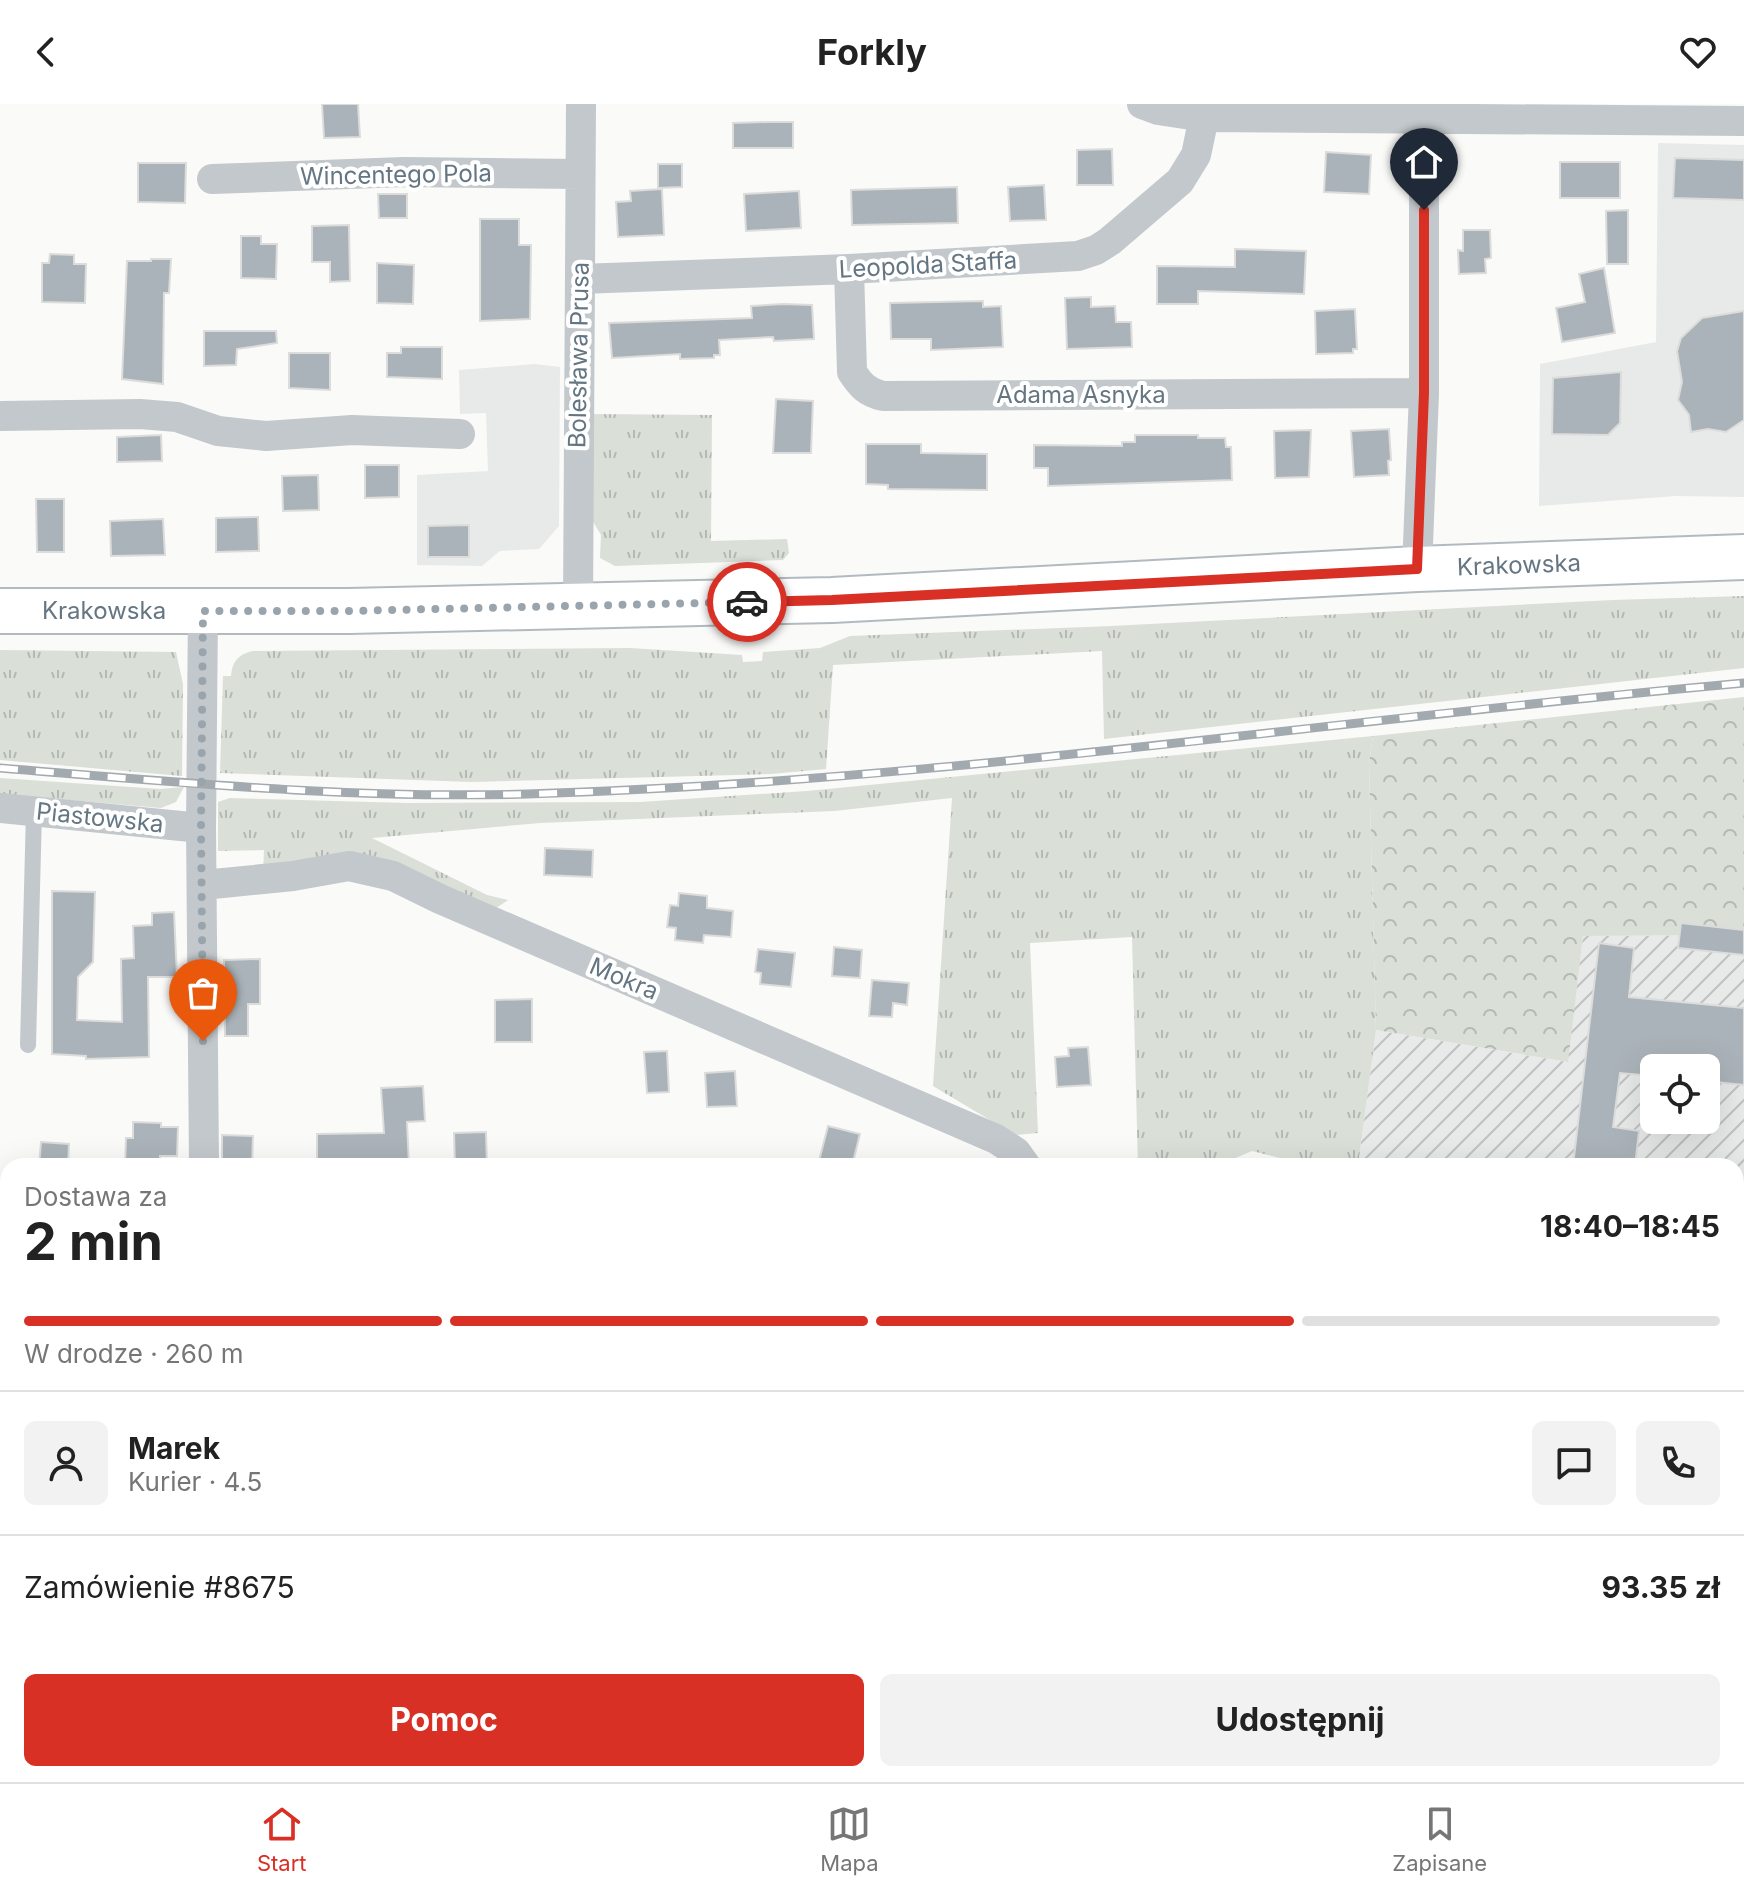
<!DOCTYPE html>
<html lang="pl">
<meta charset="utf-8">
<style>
:root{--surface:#fff;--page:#f2f2f2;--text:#222;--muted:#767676;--line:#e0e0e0;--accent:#d93025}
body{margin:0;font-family:Inter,sans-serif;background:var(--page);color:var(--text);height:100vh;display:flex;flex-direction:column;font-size:30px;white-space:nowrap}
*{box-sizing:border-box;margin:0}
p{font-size:26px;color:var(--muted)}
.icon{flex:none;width:44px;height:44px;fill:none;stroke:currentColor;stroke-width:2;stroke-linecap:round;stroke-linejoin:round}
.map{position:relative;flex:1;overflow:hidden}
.side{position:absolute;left:0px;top:1054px;width:1744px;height:624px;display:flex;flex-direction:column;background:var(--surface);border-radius:24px 24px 0 0;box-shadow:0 8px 32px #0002}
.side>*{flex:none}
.buttons{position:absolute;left:1640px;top:950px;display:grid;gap:16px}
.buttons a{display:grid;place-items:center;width:80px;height:80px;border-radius:12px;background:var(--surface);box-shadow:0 8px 32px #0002;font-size:40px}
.pin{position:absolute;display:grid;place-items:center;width:68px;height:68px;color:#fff;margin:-82px -34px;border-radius:50% 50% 50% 0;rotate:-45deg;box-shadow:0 0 8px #0007}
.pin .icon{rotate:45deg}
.courier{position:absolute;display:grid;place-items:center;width:80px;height:80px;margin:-40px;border:6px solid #d93025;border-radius:50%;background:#fff;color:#222;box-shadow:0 2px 10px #0007}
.overview em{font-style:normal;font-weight:700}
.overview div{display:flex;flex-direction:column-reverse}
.overview{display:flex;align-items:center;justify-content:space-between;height:136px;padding:0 24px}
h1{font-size:52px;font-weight:700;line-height:60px}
.bar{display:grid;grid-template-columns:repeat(4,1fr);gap:12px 8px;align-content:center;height:96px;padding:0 24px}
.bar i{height:10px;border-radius:6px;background:var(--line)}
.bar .current{background:var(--accent)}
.bar p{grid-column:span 4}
.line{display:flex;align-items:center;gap:20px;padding:0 24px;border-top:2px solid var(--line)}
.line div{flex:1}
.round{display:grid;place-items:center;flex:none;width:84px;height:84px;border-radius:12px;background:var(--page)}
.action{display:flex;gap:16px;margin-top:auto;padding:16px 24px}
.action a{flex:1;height:92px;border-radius:12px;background:var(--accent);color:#fff;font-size:32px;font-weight:700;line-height:92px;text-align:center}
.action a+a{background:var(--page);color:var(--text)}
header{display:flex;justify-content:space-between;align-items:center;height:104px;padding:0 24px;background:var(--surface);font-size:36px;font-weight:700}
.tab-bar{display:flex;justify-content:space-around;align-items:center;height:112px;border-top:2px solid var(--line);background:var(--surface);font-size:22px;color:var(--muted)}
.tab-bar a{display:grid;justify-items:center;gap:4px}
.tab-bar .current{color:var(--accent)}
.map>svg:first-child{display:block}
.built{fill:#e8e9e9}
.industrial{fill:url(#industrial-furrows);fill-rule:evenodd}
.grass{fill:url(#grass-tufts)}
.forest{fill:url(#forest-crowns)}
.garden{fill:url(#garden-dots)}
.building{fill:#aab3b9;stroke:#dcdcda;stroke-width:2}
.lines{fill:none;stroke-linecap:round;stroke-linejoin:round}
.secondary-casing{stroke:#b3babf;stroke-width:48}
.service{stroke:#c3c8cc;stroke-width:16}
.minor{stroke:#c3c8cc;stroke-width:30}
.secondary{stroke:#fff;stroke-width:44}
.rail-casing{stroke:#a2aab0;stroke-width:9}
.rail{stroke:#fff;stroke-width:6;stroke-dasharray:18;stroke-linecap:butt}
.done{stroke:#99a4ac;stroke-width:8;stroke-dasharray:0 14.4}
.route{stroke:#d93025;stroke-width:10}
.labels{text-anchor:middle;stroke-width:8;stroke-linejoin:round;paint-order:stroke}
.street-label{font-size:24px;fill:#657683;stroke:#fff}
</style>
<header><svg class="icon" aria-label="back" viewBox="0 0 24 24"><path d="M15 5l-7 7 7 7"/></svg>Forkly<svg class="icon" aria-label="heart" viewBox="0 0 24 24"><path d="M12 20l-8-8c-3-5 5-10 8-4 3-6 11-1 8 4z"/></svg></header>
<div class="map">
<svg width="1744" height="1678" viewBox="0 0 1744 1678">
<defs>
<pattern id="industrial-furrows" width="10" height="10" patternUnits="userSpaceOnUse" patternTransform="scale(2)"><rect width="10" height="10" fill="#e8e9e9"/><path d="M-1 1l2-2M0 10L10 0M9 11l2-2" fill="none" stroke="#c0c1c2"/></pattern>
<pattern id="grass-tufts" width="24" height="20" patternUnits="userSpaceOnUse" patternTransform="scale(2)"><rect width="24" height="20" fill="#dadfd7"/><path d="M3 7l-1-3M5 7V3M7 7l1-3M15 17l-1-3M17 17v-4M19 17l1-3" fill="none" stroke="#b4b9b4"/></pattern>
<pattern id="forest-crowns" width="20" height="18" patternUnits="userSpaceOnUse" patternTransform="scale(2)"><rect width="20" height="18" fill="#dadfd7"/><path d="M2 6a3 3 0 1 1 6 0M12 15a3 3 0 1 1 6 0" fill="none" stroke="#b4b9b4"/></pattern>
<pattern id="garden-dots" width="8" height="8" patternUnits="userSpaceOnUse" patternTransform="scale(2)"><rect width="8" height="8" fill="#dadfd7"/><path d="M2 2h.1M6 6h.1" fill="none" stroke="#b4b9b4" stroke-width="1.8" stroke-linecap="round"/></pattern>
</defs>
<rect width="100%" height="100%" fill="#fafaf8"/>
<path class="built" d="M 1658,39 L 1744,41 L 1744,393 L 1676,392 L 1539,402 L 1540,260 L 1656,238 Z
M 535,260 L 560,263 L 559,422 L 539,445 L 500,447 L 482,462 L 417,461 L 417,371 L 488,367 L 486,309 L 460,310 L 459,266 Z"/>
<path class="industrial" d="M 1744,831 L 1744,1566 L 1736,1565 L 1736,1062 L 1358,1062 L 1376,926 L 1567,958 L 1583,832 ZM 1654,964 L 1706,964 L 1706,1016 L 1654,1016 Z"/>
<path class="grass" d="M 587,310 L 712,311 L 711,437 L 787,435 L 789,449 L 783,456 L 615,462 L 600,454 L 601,431 L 592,416 Z
M 1744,492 L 1744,564 L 1104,635 L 1102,547 L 833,561 L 826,665 L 771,670 L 472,678 L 220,669 L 223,572 L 231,572 C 232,557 239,550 253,547 L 630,544 L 742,551 L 743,558 L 762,557 L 763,548 L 820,544 L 850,532 L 1111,522 L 1613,496 Z
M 0,546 L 176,548 L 183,580 L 182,672 L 0,656 Z
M 1373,632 L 1369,660 L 1376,926 L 1358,1062 L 1313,1062 L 1252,1047 L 1217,1062 L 1138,1062 L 1132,833 L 1030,839 L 1038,1029 L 1015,1031 L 933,982 L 952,694 L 834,707 L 540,719 L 372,734 L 487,791 L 508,796 L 489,809 L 368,754 L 263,769 L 264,746 L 218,747 L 218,698 L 230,694 L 407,699 L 640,698 L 807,687 Z
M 0,674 L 160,685 L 184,683 L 176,698 L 161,704 L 0,690 Z
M 447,1670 L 524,1670 L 525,1678 L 448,1678 Z
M 614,1670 L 743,1670 L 744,1678 L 614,1678 Z
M 1148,1670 L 1361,1670 L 1366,1678 L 1147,1678 Z
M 1477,1670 L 1525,1670 L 1525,1678 L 1476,1678 Z"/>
<path class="forest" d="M 1744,593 L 1744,831 L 1583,832 L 1568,958 L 1376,926 L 1369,660 L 1373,632 Z
M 85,1670 L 145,1670 L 148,1678 L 87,1678 Z
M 899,1670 L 1059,1670 L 1059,1678 L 900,1678 Z
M 1361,1670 L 1477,1670 L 1476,1678 L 1366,1678 Z"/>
<path class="garden" d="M 145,1670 L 405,1670 L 405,1678 L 148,1678 Z
M 524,1670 L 581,1670 L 582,1678 L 525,1678 Z"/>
<path class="building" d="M 322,0 L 358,0 L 360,33 L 324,34 Z
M 768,18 L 793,18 L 793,44 L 733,44 L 733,19 Z
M 1112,45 L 1113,81 L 1077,81 L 1077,46 Z
M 1326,48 L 1371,51 L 1369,90 L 1324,88 Z
M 1675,54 L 1744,56 L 1744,96 L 1673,94 Z
M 1560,58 L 1620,58 L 1620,94 L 1560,94 Z
M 138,59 L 186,59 L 185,99 L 138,98 Z
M 658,60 L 682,60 L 682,83 L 658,84 Z
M 1044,81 L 1046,116 L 1010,117 L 1008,83 Z
M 957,83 L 958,119 L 852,121 L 851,86 Z
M 662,85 L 664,131 L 618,133 L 616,98 L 631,97 L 630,87 Z
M 799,87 L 801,124 L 746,127 L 744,90 Z
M 378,90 L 407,90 L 407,114 L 379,114 Z
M 1628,106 L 1628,160 L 1607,160 L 1606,107 Z
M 480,115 L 519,115 L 519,141 L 531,141 L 530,215 L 480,217 Z
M 349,121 L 350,177 L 330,178 L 330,158 L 312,158 L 312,122 Z
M 1463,126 L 1490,126 L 1491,154 L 1485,155 L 1486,169 L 1459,170 L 1458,146 L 1463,147 Z
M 241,132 L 261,132 L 261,140 L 277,140 L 276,175 L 241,174 Z
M 1235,145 L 1306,147 L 1304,190 L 1198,187 L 1198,200 L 1157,200 L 1157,162 L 1235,163 Z
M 50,150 L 74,151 L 74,160 L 86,160 L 85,199 L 42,198 L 42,159 L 49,159 Z
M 151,155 L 171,155 L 169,189 L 164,189 L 163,280 L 122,275 L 127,157 L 151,157 Z
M 377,159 L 414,161 L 413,200 L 377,199 Z
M 1604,164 L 1615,229 L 1562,238 L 1556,204 L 1585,198 L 1579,170 Z
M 1091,193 L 1091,203 L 1115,202 L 1116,218 L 1131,218 L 1132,243 L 1067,245 L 1065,194 Z
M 983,197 L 983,203 L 1001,202 L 1003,243 L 931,246 L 931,235 L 891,235 L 890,199 Z
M 783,200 L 812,201 L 814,235 L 774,237 L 773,233 L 719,236 L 720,251 L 714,251 L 714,254 L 680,255 L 680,250 L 612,254 L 609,219 L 752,214 L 751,202 Z
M 1355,205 L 1357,245 L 1353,245 L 1353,249 L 1316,250 L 1315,207 Z
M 1744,207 L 1744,316 L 1726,328 L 1708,325 L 1691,328 L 1689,311 L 1678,296 L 1682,278 L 1677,247 L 1681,234 L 1702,214 Z
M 204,227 L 276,227 L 277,239 L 237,245 L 236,261 L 204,262 Z
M 401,243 L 442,243 L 442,275 L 387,273 L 387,249 L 401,249 Z
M 289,249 L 330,249 L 330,286 L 289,284 Z
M 1621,268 L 1620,319 L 1608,331 L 1552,330 L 1553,274 Z
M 776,295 L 813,297 L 811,349 L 773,349 Z
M 1389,325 L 1391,356 L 1388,357 L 1389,371 L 1354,373 L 1351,327 Z
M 1311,326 L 1309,373 L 1275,374 L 1274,327 Z
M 161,331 L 162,357 L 117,358 L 117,333 Z
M 1135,331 L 1198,331 L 1198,334 L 1225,334 L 1226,343 L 1231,343 L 1232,376 L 1048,382 L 1048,364 L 1034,364 L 1034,341 L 1122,342 L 1122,338 L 1135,338 Z
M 866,340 L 921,340 L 921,349 L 987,350 L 987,386 L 888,385 L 888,381 L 866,380 Z
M 365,361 L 399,361 L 399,393 L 365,394 Z
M 318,371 L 319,406 L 283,407 L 282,372 Z
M 36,395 L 64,395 L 64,448 L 37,448 Z
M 258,413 L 259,447 L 216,448 L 216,414 Z
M 163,415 L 165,451 L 111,452 L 110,417 Z
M 469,421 L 469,453 L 428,453 L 428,422 Z
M 545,744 L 593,746 L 592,773 L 544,771 Z
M 52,787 L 95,788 L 93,858 L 78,873 L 77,916 L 122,918 L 121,855 L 134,854 L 133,822 L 152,821 L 152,809 L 174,808 L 177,873 L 148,873 L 149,953 L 86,955 L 86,952 L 52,950 Z
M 679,789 L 707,792 L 707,804 L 733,807 L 731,833 L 704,831 L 703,839 L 675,836 L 676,824 L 667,823 L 670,801 L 678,802 Z
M 1681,819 L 1744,826 L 1744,851 L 1678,844 Z
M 1599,839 L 1634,844 L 1629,893 L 1744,904 L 1744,981 L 1706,977 L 1706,964 L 1654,964 L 1654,972 L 1620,969 L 1613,1023 L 1639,1027 L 1635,1062 L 1573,1062 Z
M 834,843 L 862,846 L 860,874 L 832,872 Z
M 758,845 L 795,849 L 791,883 L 760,880 L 761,869 L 755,868 Z
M 260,855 L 260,900 L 248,900 L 248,932 L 225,932 L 224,856 Z
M 872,876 L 909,879 L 907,901 L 893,899 L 892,913 L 869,912 Z
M 532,895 L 532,938 L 495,938 L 495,896 Z
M 1088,943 L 1091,981 L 1057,983 L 1055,953 L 1069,952 L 1068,944 Z
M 667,947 L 669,988 L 647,989 L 644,948 Z
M 735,967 L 737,1002 L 707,1003 L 705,969 Z
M 423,982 L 425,1017 L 407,1018 L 409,1062 L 383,1062 L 383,1058 L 317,1059 L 317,1030 L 384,1029 L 381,984 Z
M 133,1018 L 161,1019 L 161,1023 L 178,1023 L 177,1052 L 160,1052 L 160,1062 L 125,1061 L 126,1034 L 133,1034 Z
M 828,1022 L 860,1030 L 852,1062 L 819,1057 Z
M 486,1028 L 487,1062 L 455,1062 L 454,1029 Z
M 222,1031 L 253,1032 L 252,1062 L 222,1062 Z
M 41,1038 L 69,1040 L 68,1062 L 39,1062 Z"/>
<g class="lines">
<defs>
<g id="secondary">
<path id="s1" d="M 0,507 L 349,507 L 832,496 L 1417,465 L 1744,453"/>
</g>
</defs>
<use href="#secondary" class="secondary-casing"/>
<path class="service" d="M 28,941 L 34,707
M 1736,1353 L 1744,1353"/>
<path class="minor" d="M 1142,0 L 1158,6 L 1204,13 L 1744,17
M 1424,15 L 1424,289
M 212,75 L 404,68 L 580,70
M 849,165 L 852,268 C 861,282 867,288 883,292 L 1424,289 L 1417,465
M 580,175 L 849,165 L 1078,152 L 1096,146 L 1110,137 L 1180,77 L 1196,51 L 1204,13
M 0,312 L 140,310 L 177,313 L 218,327 L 266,332 L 352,326 L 460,330
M 578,502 L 581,0
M 203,507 L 201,724 L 204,1062
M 0,704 L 201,724
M 203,781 L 293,772 L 349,762 L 393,772 L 440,795 L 996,1035 L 1016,1048 L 1026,1062
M 0,1215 L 8,1215
M 1736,1619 L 1744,1619
M 597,1670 L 598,1678"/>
<use href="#secondary" class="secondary"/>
<defs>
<path id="rail" d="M 0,664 C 175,678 351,695 527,690 C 935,678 1338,615 1744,579"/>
</defs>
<use href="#rail" class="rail-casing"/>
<use href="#rail" class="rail"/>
</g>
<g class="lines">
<path class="done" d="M 203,937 L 201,724 L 203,507 L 349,507 L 747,498"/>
<path class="route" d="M 747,498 L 832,496 L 1417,465 L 1424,289 L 1424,106"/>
</g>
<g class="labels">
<g class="street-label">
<text transform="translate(396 71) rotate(-1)" y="8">Wincentego Pola</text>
<text transform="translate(928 161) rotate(-3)" y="8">Leopolda Staffa</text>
<text transform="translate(579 251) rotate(-89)" y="8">Bolesława Prusa</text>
<text x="1081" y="299">Adama Asnyka</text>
<text dy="8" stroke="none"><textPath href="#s1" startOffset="1520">Krakowska</textPath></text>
<text dy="8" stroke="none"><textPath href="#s1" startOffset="104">Krakowska</textPath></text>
<text transform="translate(100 714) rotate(6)" y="8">Piastowska</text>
<text transform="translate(624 875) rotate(23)" y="8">Mokra</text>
</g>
</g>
</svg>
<div class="buttons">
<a><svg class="icon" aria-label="locate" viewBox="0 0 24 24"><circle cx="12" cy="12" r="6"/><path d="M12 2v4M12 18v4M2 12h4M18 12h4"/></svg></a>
</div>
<div class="pin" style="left:203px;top:937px;background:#ea580c"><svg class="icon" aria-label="bag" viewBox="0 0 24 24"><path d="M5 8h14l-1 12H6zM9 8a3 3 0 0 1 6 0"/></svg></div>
<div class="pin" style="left:1424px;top:106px;background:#1f2937"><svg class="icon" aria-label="home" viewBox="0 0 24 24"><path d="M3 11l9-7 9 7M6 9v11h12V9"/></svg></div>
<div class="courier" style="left:747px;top:498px"><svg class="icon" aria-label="car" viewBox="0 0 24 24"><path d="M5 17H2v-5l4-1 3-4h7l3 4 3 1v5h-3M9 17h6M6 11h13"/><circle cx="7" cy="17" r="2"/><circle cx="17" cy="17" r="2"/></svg></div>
<section class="side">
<div class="overview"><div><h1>2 min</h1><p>Dostawa za</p></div><em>18:40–18:45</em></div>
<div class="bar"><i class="current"></i><i class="current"></i><i class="current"></i><i></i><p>W drodze · 260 m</p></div>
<div class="line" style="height:144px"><a class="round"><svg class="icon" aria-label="person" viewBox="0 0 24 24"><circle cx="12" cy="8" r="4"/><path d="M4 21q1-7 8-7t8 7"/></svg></a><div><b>Marek</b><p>Kurier · 4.5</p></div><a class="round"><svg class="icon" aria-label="chat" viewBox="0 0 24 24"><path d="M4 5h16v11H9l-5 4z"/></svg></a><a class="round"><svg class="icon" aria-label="phone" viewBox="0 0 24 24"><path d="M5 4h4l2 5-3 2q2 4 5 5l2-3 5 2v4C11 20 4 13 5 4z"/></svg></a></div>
<div class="line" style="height:104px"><div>Zamówienie #8675</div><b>93.35 zł</b></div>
<div class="action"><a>Pomoc</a><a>Udostępnij</a></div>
</section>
</div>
<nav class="tab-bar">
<a class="current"><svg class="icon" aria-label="home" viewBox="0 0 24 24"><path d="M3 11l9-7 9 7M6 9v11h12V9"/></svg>Start</a>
<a><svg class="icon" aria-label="map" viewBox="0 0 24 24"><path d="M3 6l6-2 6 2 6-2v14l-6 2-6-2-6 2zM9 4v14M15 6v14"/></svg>Mapa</a>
<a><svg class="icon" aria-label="saved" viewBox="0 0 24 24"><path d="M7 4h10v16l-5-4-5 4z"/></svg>Zapisane</a>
</nav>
